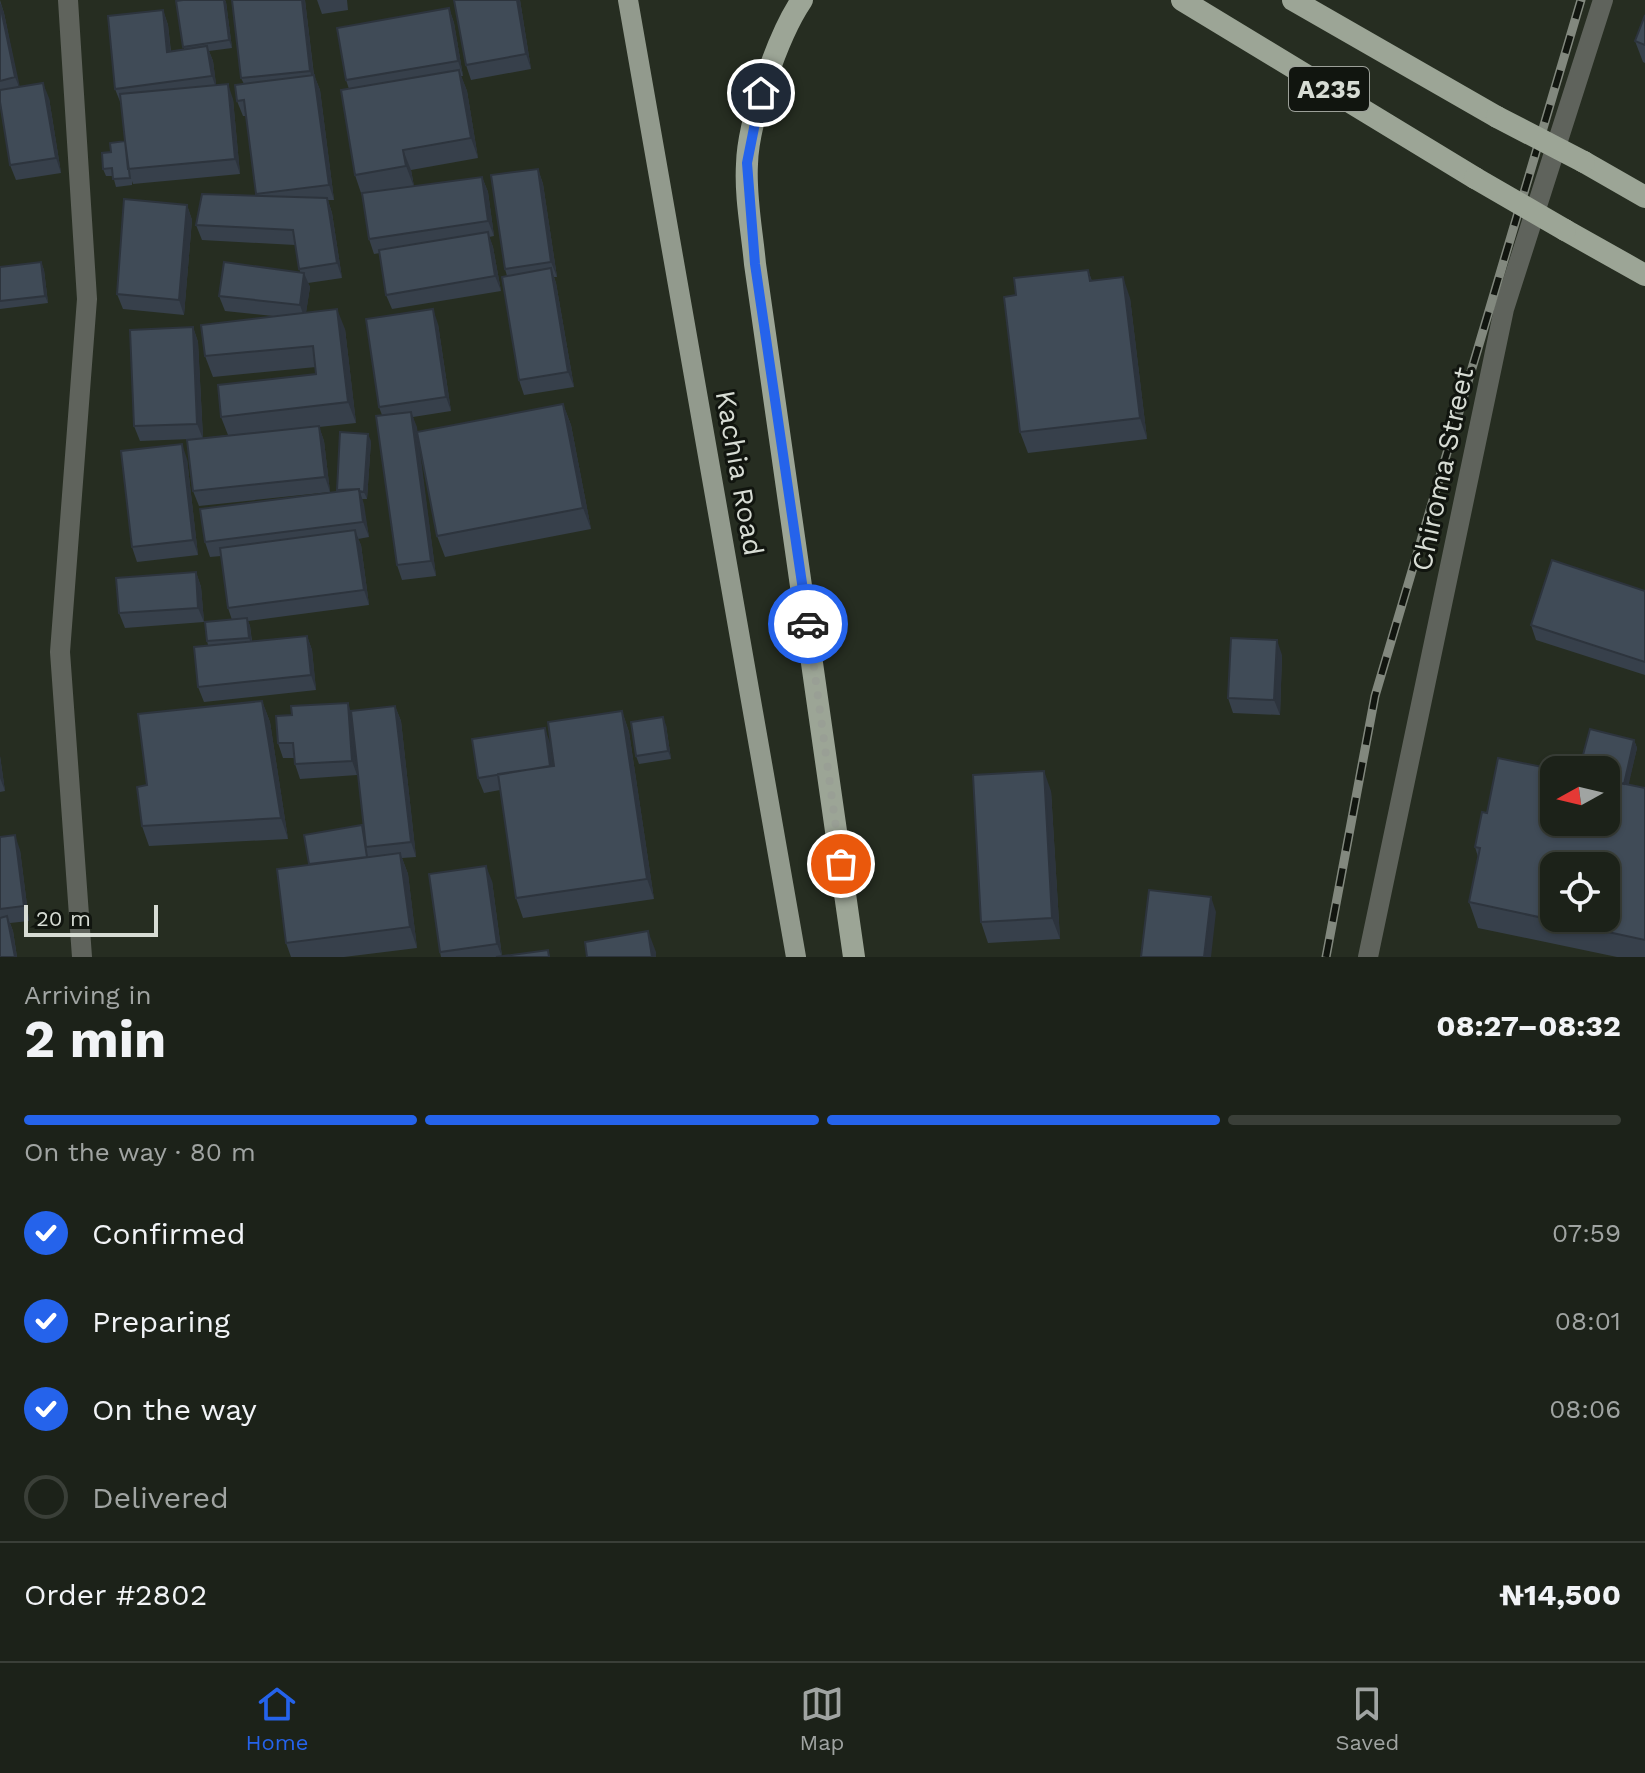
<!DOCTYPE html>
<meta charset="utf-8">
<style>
:root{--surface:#1c2219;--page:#252a22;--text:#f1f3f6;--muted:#a0a4a2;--line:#3a3f38;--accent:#2563eb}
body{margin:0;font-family:"Work Sans",sans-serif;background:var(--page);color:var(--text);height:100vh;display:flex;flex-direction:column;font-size:30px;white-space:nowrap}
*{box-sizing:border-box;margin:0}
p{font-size:26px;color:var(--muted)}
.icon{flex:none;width:44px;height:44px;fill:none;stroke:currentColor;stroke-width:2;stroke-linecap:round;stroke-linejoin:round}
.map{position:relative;height:957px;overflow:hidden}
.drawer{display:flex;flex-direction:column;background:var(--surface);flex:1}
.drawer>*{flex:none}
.needle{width:52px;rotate:262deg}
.controls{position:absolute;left:1540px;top:756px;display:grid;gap:16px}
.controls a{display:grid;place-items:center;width:80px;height:80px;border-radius:16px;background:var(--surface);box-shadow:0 2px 6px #0004,0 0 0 2px var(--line);font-size:40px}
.scale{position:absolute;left:24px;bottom:20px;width:134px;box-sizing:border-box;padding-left:8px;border:4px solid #d7dcd4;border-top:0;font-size:22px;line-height:28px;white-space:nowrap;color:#d7dcd4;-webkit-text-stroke:6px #11150f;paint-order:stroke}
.pin{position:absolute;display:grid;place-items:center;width:68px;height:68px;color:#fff;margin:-34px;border:4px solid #fff;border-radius:50%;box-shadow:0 2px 8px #0007}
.courier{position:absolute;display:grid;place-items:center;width:80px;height:80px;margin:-40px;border:6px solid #2563eb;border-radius:50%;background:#fff;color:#222;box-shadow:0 2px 10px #0007}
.headline em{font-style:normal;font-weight:700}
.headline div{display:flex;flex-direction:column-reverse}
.headline{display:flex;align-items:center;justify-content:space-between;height:136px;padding:0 24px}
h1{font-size:52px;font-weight:700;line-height:60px}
.bar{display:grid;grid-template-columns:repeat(4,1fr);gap:12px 8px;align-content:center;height:96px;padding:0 24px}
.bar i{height:10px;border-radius:6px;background:var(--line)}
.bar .on{background:var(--accent)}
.bar p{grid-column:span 4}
.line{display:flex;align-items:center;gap:20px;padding:0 24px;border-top:2px solid var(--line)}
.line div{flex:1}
ol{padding:0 24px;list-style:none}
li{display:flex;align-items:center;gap:24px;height:88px}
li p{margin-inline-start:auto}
li .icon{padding:8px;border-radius:50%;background:var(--accent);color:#fff;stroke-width:4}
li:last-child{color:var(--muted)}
li i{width:44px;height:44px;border:4px solid var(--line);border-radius:50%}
.tab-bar{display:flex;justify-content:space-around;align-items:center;height:112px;border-top:2px solid var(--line);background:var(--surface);font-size:22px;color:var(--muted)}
.tab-bar a{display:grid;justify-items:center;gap:4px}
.tab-bar .on{color:var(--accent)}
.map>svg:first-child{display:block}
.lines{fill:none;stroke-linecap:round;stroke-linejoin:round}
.minor{stroke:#5f635c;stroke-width:20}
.primary{stroke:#929a8d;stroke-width:20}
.trunk{stroke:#9ca596;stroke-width:22}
.rail-casing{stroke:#82887e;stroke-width:9}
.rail{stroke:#11150f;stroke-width:6;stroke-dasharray:18;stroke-linecap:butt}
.trunk-bridge{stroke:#9ca596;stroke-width:22}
.wall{fill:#37404b}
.shaded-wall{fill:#2d343d}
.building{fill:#404b57;stroke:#2d343d;stroke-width:2;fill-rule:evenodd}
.done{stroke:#999f95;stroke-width:8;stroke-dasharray:0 14.4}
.route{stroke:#2563eb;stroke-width:10}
.labels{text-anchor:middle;stroke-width:6;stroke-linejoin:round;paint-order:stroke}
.shield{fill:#11150f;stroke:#9ca099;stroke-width:2}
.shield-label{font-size:26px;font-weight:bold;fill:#d7dcd4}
.street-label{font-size:28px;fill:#d7dcd4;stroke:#11150f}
</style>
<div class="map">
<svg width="1645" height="957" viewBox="0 0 1645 957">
<rect width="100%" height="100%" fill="#262d21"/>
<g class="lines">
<path class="minor" d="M 68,0 L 87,299 L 60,652 L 82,957
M 1368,957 L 1504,309 L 1603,0"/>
<path class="primary" d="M 628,0 L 796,957"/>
<path class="trunk" d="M 802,0 C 778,35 748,122 747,164 C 745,197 752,231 755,264 L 854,957
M 1182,0 L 1475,178
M 1293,0 L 1497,117
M 1584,162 L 1645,197
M 1565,230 L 1645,275"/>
<defs>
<path id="rail" d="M 1326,957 L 1375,696 L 1581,0"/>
</defs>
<use href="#rail" class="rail-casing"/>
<use href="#rail" class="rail"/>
<path class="trunk-bridge" d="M 1497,117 L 1584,162
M 1475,178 L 1565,230"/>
</g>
<path class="wall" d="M 0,0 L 4,13 L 19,87 L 49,98 L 61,173 L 16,180 L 10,165 L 0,102 Z
M 183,0 L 225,0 L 226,2 L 232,48 L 209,51 L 213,61 L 216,85 L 233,99 L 240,174 L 133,184 L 132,181 L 132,185 L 116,187 L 113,176 L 106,176 L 103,169 L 125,141 L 121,104 L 115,89 L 163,10 L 168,25 L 171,51 L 184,49 Z
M 305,0 L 314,75 L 320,90 L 334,200 L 328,200 L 332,213 L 342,278 L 308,283 L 310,287 L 306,312 L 345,329 L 356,423 L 319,427 L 324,441 L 330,492 L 199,506 L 193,491 L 190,439 L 140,441 L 134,426 L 193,327 L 198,342 L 203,438 L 228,435 L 221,417 L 316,374 L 316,367 L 213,377 L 205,356 L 273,316 L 225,311 L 219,296 L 300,272 L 295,245 L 202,240 L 196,225 L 257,196 L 246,116 L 243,116 L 237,101 L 244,84 L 241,78 Z
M 317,0 L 347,0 L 348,10 L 322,14 Z
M 454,0 L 520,0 L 531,69 L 471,80 L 466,65 Z
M 449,8 L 454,23 L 463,76 L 461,76 L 467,91 L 478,158 L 411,170 L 414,186 L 482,177 L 488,192 L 494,236 L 489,237 L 493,247 L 501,291 L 392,309 L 386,295 L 380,253 L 374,254 L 369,239 L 362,196 L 355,175 L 349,89 L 346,80 Z
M 1645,15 L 1645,63 L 1643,62 L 1635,41 Z
M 538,169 L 543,184 L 557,277 L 554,277 L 556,283 L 574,387 L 524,395 L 519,380 L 507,276 L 505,269 Z
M 187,205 L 192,220 L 184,315 L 123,309 L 117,294 Z
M 41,262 L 44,270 L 48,303 L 0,309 L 0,267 Z
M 1088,270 L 1092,281 L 1130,298 L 1147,439 L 1028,453 L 1020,432 L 1016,295 Z
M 438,324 L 451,411 L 413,417 L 417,432 L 563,404 L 571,425 L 591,529 L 445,557 L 437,536 L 417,433 L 436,576 L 402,580 L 397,565 L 382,415 L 379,407 Z
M 371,441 L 367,499 L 362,499 L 369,537 L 358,539 L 361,545 L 369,605 L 248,621 L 250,626 L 252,641 L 307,636 L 312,650 L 316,690 L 204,702 L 198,687 L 208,645 L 207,641 L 232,620 L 228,608 L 221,556 L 210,557 L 205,542 L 338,491 Z
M 187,459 L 198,555 L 137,562 L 132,547 Z
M 196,572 L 201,587 L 204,622 L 125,628 L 119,613 Z
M 1645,591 L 1645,675 L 1536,640 L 1531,625 Z
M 1282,655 L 1280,715 L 1233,713 L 1228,698 Z
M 262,701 L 270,722 L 288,839 L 149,846 L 142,826 Z
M 395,706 L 401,721 L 416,857 L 402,858 L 408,874 L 417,948 L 344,957 L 291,957 L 286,943 L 309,864 L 364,830 L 356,758 L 357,775 L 300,779 L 295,764 L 294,758 L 283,758 L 278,743 L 351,711 Z
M 622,711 L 629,732 L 654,899 L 523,918 L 516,898 L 500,790 L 484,793 L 478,778 L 550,743 L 553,766 Z
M 666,725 L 671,759 L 639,764 L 636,756 Z
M 1634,740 L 1637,748 L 1628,785 L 1645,788 L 1645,957 L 1617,957 L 1478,928 L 1469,902 L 1478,857 L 1475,847 L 1554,822 Z
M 0,756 L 5,791 L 0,792 Z
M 1051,791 L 1060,939 L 988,943 L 981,922 Z
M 0,837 L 20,850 L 29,921 L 10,923 L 13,931 L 17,957 L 0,957 Z
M 492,881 L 502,956 L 548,950 L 550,957 L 441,957 L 440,952 Z"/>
<path class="shaded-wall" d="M 224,0 L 226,2 L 232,48 L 229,40 Z
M 302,0 L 305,0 L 315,86 L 310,71 Z
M 517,0 L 520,0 L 531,69 L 526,54 Z
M 0,2 L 4,13 L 21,92 L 15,77 Z
M 449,8 L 454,23 L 463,76 L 458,61 Z
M 163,10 L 168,25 L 172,66 L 167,52 Z
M 207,46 L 213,61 L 217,91 L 212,76 Z
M 459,70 L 467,91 L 478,158 L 471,138 Z
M 314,75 L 320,90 L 334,200 L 329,185 Z
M 43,83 L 49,98 L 61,173 L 56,158 Z
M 228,84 L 233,99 L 240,174 L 235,159 Z
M 403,150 L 411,170 L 414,187 L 406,166 Z
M 538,169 L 543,184 L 557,277 L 551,262 Z
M 482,177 L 488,192 L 494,236 L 488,221 Z
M 327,198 L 332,213 L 342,278 L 337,263 Z
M 187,205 L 192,220 L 184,315 L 179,300 Z
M 488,232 L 493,247 L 501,291 L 495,276 Z
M 41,262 L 44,270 L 48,303 L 45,296 Z
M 551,268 L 556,283 L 574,387 L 568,372 Z
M 304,273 L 310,287 L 305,320 L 300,305 Z
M 1123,277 L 1130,298 L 1147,439 L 1140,418 Z
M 337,309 L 345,329 L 356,423 L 348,402 Z
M 433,309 L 438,324 L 451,411 L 446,397 Z
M 193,327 L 198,342 L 203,439 L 197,424 Z
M 563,404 L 571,425 L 591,529 L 583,508 Z
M 411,412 L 417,427 L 436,576 L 431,561 Z
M 319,426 L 324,441 L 330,492 L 325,477 Z
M 368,434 L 371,441 L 367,499 L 364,492 Z
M 182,444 L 187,459 L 198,555 L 193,540 Z
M 359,489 L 364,504 L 369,537 L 363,522 Z
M 355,530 L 361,545 L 369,605 L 364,590 Z
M 196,572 L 201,587 L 204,622 L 198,608 Z
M 247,618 L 250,626 L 252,645 L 249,638 Z
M 307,636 L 312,650 L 316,690 L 311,675 Z
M 1277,640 L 1282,655 L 1280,715 L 1274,700 Z
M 262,701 L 270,722 L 288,839 L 281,818 Z
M 348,703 L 353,718 L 357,775 L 352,761 Z
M 395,706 L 401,721 L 416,857 L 411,842 Z
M 622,711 L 629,732 L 654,899 L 647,879 Z
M 663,717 L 666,725 L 671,759 L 668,751 Z
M 545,728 L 550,743 L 555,782 L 550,767 Z
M 1634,740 L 1637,748 L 1627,792 L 1624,785 Z
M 0,756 L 5,791 L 0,778 Z
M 1044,771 L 1051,791 L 1060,939 L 1052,918 Z
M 15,835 L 20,850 L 29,921 L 24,906 Z
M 400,853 L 408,874 L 417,948 L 410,927 Z
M 486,866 L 492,881 L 502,957 L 497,944 Z
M 1211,897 L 1216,912 L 1211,957 L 1204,957 Z
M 7,916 L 13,931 L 17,957 L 15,957 Z
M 648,931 L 656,952 L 656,957 L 652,957 Z"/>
<path class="building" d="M 183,0 L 224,0 L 229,40 L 183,47 L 176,1 Z
M 232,0 L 302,0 L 310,71 L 241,78 Z
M 454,0 L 517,0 L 526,54 L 466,65 Z
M 0,4 L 15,77 L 0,81 Z
M 449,8 L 458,61 L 346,80 L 337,28 Z
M 163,10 L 167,52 L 207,46 L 212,76 L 115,89 L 108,16 Z
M 1645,15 L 1645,45 L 1635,41 Z
M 459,70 L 471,138 L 403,150 L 406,166 L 355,175 L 341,90 Z
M 314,75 L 329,185 L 256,194 L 244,100 L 237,101 L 235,85 Z
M 43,83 L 56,158 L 10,165 L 0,102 L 0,90 Z
M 228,84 L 235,159 L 128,169 L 120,94 Z
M 125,141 L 130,178 L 113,179 L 112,168 L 103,169 L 102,153 L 111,152 L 110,143 Z
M 538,169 L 551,262 L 505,269 L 491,175 Z
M 482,177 L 488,221 L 369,239 L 362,193 Z
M 202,194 L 327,198 L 337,263 L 299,269 L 293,230 L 196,225 Z
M 124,199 L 187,205 L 179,300 L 117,294 Z
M 488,232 L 495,276 L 386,295 L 379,250 Z
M 41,262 L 45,296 L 0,301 L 0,267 Z
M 224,262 L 304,273 L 300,305 L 219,296 Z
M 551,268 L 568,372 L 519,380 L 502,277 Z
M 1088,270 L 1090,281 L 1123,277 L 1140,418 L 1020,432 L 1004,297 L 1016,295 L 1014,278 Z
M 337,309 L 348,402 L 221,417 L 218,385 L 316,374 L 313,346 L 205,356 L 201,325 Z
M 433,309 L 446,397 L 379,407 L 366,319 Z
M 193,327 L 197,424 L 134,426 L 130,330 Z
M 563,404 L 583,508 L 437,536 L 417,432 Z
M 411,412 L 431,561 L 397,565 L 376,416 Z
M 319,426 L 325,477 L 193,491 L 187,440 Z
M 340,432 L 368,434 L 364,492 L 359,491 L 359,489 L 337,490 Z
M 182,444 L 193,540 L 132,547 L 121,451 Z
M 359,489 L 363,522 L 205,542 L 200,509 Z
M 355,530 L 364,590 L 228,608 L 220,548 Z
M 1552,560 L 1645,591 L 1645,662 L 1531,625 Z
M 196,572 L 198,608 L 119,613 L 116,578 Z
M 247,618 L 249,638 L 207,641 L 205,622 Z
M 307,636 L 311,675 L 198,687 L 194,647 Z
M 1231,638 L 1277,640 L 1274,700 L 1228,698 Z
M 262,701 L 281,818 L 142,826 L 137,787 L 147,785 L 138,714 Z
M 348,703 L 352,761 L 295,764 L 293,743 L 278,743 L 276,716 L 292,715 L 291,706 Z
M 395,706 L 411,842 L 366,847 L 351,711 Z
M 622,711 L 647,879 L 516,898 L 498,774 L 554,766 L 548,722 Z
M 663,717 L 668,751 L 636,756 L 631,722 Z
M 545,728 L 550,766 L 478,778 L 472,739 Z
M 1590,729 L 1634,740 L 1624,784 L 1606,780 L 1606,770 L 1579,770 Z
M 1498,758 L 1557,770 L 1554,770 L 1554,822 L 1606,822 L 1606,780 L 1645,788 L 1645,940 L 1469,902 L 1480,848 L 1475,847 L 1482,812 L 1487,813 ZM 1554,866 L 1606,866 L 1606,918 L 1554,918 Z
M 1044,771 L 1052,918 L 981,922 L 973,775 Z
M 362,825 L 367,857 L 309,864 L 304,835 Z
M 15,835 L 24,906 L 0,909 L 0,837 Z
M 400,853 L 410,927 L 286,943 L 277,869 Z
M 486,866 L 497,944 L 440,952 L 429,874 Z
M 1149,890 L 1211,897 L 1204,957 L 1141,957 Z
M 7,916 L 15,957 L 0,957 L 0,918 Z
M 648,931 L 652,957 L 587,957 L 585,942 Z
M 548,950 L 549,957 L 496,957 Z"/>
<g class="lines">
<path class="done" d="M 808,624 L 841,864"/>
<path class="route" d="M 761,93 L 747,163 L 755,264 L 808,624"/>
</g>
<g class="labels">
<rect class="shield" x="1289" y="67" width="80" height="44" rx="6"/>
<g class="shield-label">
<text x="1329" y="98">A235</text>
</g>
<g class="street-label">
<text transform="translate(1442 469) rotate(-78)" y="10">Chiroma Street</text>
<text transform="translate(740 473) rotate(80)" y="10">Kachia Road</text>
</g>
</g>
</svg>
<div class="controls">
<a><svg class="needle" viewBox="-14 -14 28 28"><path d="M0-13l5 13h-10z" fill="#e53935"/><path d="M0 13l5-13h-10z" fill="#a0a4a2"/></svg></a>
<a><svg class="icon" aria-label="locate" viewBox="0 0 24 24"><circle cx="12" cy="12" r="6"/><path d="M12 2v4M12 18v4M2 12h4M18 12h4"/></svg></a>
</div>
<div class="scale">20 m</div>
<div class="pin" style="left:841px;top:864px;background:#ea580c"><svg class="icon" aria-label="bag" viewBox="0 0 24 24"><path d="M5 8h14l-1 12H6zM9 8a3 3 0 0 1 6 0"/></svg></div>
<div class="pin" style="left:761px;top:93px;background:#1f2937"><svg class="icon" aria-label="home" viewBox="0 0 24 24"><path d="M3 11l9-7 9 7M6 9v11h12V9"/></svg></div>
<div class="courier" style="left:808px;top:624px"><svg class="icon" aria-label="car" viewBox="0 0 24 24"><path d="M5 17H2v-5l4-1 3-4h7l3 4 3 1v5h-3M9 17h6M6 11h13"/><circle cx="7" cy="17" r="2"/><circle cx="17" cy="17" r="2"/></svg></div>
</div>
<section class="drawer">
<div class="headline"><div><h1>2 min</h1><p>Arriving in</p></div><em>08:27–08:32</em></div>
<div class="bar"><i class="on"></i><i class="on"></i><i class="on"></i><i></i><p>On the way · 80 m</p></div>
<ol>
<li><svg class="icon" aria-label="check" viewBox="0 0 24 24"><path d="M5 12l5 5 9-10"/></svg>Confirmed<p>07:59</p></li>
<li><svg class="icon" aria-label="check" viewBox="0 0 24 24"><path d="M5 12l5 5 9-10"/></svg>Preparing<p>08:01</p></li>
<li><svg class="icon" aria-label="check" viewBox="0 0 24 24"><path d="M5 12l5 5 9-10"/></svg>On the way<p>08:06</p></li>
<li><i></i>Delivered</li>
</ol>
<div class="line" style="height:104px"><div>Order #2802</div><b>₦14,500</b></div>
</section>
<nav class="tab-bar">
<a class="on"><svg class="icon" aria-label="home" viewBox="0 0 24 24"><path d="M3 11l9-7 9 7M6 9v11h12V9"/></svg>Home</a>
<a><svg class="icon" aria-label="map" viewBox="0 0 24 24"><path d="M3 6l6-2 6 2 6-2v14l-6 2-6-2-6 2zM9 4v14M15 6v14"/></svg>Map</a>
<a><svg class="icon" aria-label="saved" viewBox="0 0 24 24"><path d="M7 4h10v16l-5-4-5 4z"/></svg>Saved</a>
</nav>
